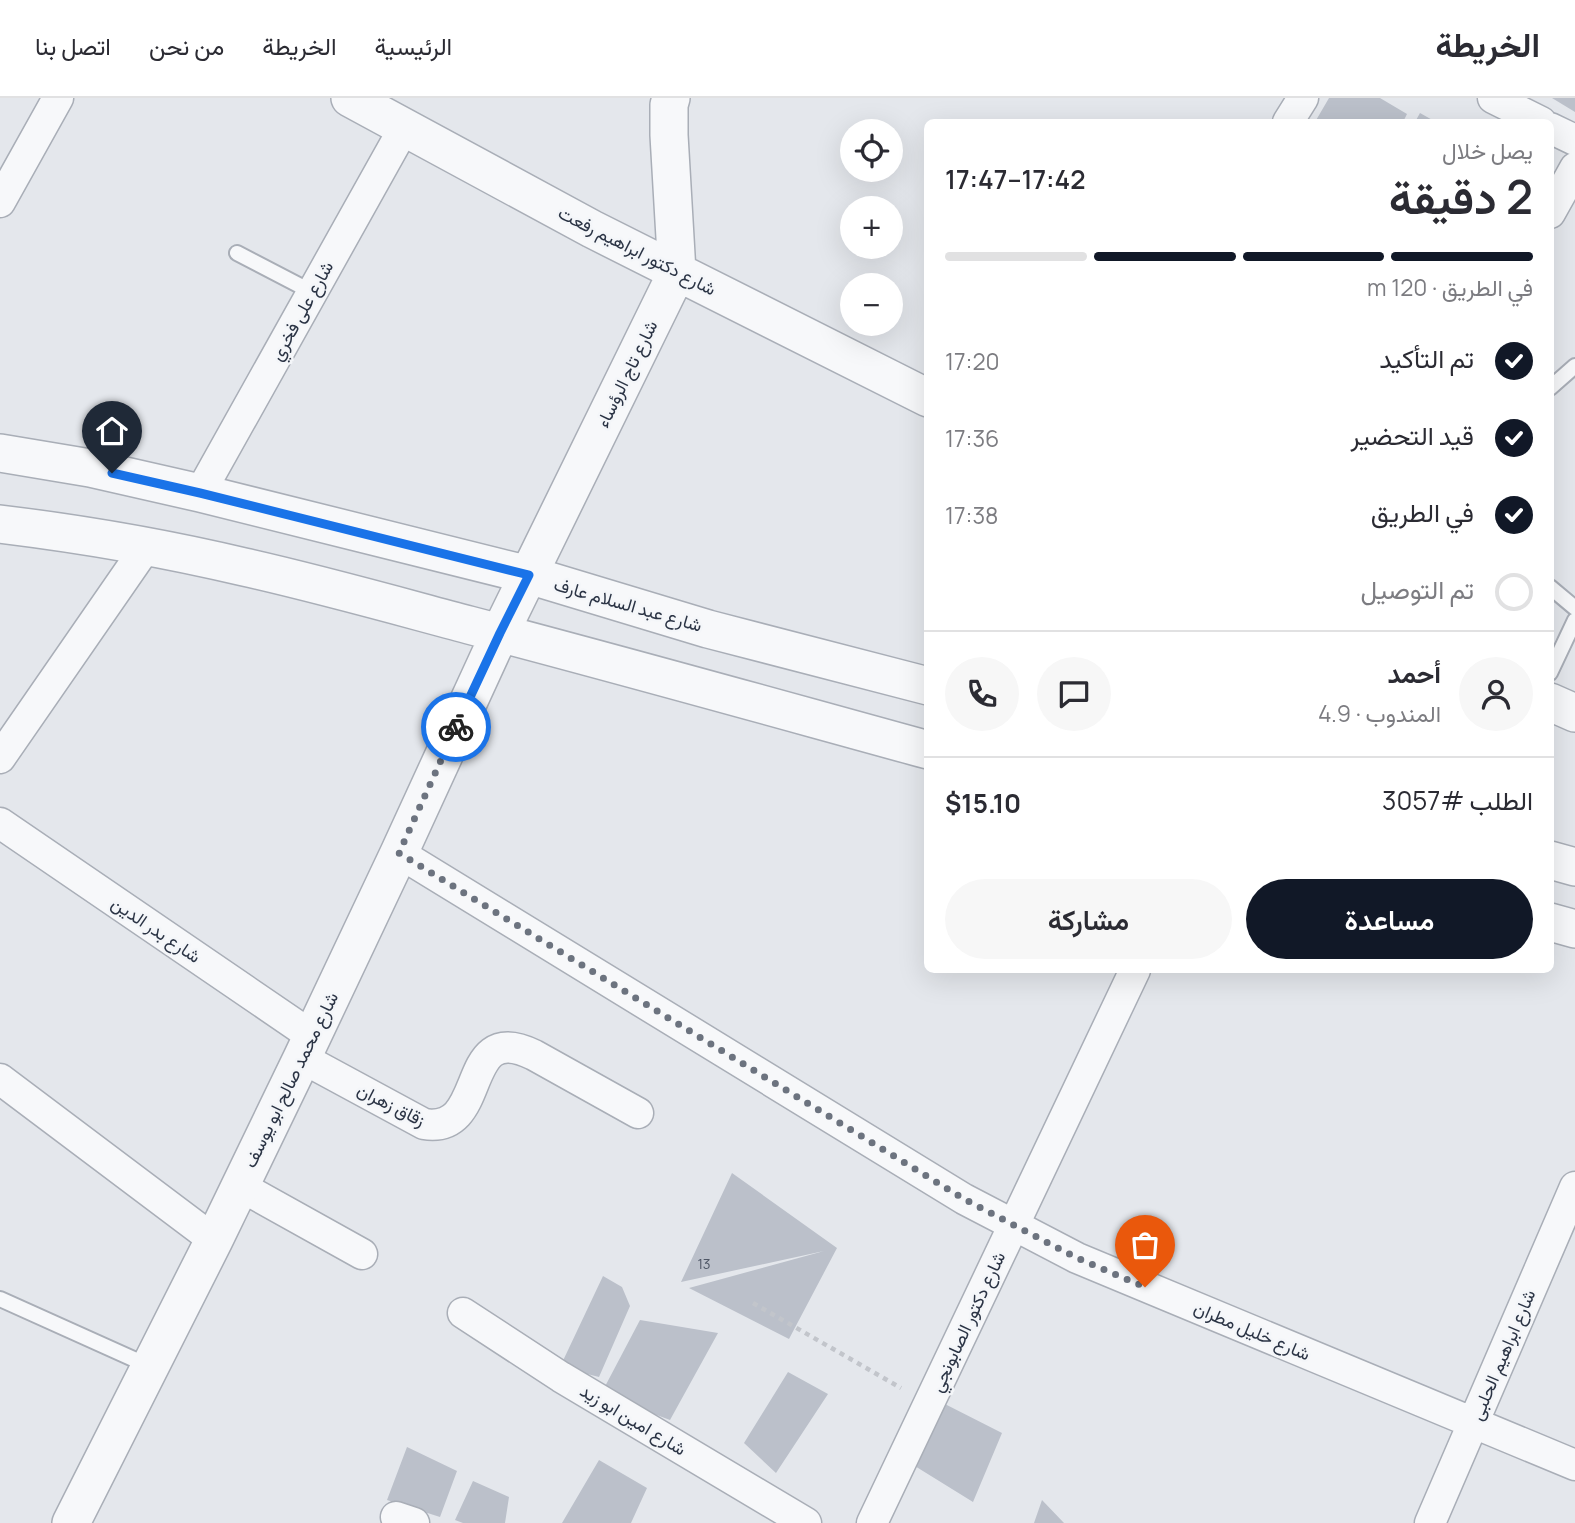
<!DOCTYPE html>
<html lang="ar">
<meta charset="utf-8">
<style>
:root{--surface:#fff;--page:#f7f7f7;--text:#2b2b33;--muted:#7c7c81;--line:#e1e1e2;--accent:#111827}
body{margin:0;font-family:Manrope,Vazirmatn,sans-serif;background:var(--page);color:var(--text);direction:rtl;height:100vh;display:flex;flex-direction:column;font-size:26px;white-space:nowrap}
*{box-sizing:border-box;margin:0}
p{font-size:23px;color:var(--muted)}
.icon{flex:none;width:38px;height:38px;fill:none;stroke:currentColor;stroke-width:2;stroke-linecap:round;stroke-linejoin:round}
.map{position:relative;flex:1;overflow:hidden;direction:ltr}
.details{position:absolute;left:924px;top:21px;width:630px;height:854px;display:flex;flex-direction:column;background:var(--surface);border-radius:10px;box-shadow:0 7px 28px #0002;direction:rtl}
.details>*{flex:none}
.buttons{position:absolute;left:840px;top:21px;display:grid;gap:14px}
.buttons a{display:grid;place-items:center;width:63px;height:63px;border-radius:50%;background:var(--surface);box-shadow:0 7px 28px #0002;font-size:35px}
.pin{position:absolute;display:grid;place-items:center;width:60px;height:60px;color:#fff;margin:-72px -30px;border-radius:50% 50% 50% 0;rotate:-45deg;box-shadow:0 0 7px #0007}
.pin .icon{rotate:45deg}
.courier{position:absolute;display:grid;place-items:center;width:70px;height:70px;margin:-35px;border:5px solid #1a73e8;border-radius:50%;background:#fff;color:#222;box-shadow:0 2px 9px #0007}
.summary em{font-style:normal;font-weight:600}
.summary div{display:flex;flex-direction:column-reverse}
.summary{display:flex;align-items:center;justify-content:space-between;height:119px;padding:0 21px}
h1{font-size:46px;font-weight:600;line-height:52px}
.bar{display:grid;grid-template-columns:repeat(4,1fr);gap:10px 7px;align-content:center;height:84px;padding:0 21px}
.bar i{height:9px;border-radius:5px;background:var(--line)}
.bar .selected{background:var(--accent)}
.bar p{grid-column:span 4}
.line{display:flex;align-items:center;gap:18px;padding:0 21px;border-top:2px solid var(--line)}
.line div{flex:1}
.round{display:grid;place-items:center;flex:none;width:74px;height:74px;border-radius:37px;background:var(--page)}
ol{padding:0 21px;list-style:none}
li{display:flex;align-items:center;gap:21px;height:77px}
li p{margin-inline-start:auto}
li .icon{padding:7px;border-radius:50%;background:var(--accent);color:#fff;stroke-width:4}
li:last-child{color:var(--muted)}
li i{width:38px;height:38px;border:4px solid var(--line);border-radius:50%}
.button{display:flex;gap:14px;margin-top:auto;padding:14px 21px}
.button a{flex:1;height:80px;border-radius:42px;background:var(--accent);color:#fff;font-size:28px;font-weight:600;line-height:80px;text-align:center}
.button a+a{background:var(--page);color:var(--text)}
header{display:flex;align-items:center;gap:42px;box-sizing:border-box;height:98px;padding:0 35px;background:var(--surface);border-bottom:2px solid var(--line)}
header strong{font-size:33px}
nav{display:flex;gap:38px;margin-inline-start:auto;font-size:24px}
.map>svg:first-child{display:block}
.building{fill:#bbc0ca}
.lines{fill:none;stroke-linecap:round;stroke-linejoin:round}
.service-casing{stroke:#a9aeb7;stroke-width:18}
.minor-casing{stroke:#a9aeb7;stroke-width:33}
.tertiary-casing{stroke:#a9aeb7;stroke-width:40}
.path{stroke:#c2c5cb;stroke-width:4.5;stroke-dasharray:5 5;stroke-linecap:butt}
.service{stroke:#f7f8fa;stroke-width:14}
.minor{stroke:#f7f8fa;stroke-width:30}
.tertiary{stroke:#f7f8fa;stroke-width:37}
.done{stroke:#6c737f;stroke-width:7;stroke-dasharray:0 12.6}
.route{stroke:#1a73e8;stroke-width:9}
.labels{text-anchor:middle;stroke-width:5;stroke-linejoin:round;paint-order:stroke}
.number-label{font-size:14px;fill:#4f5766}
.street-label{font-size:18px;fill:#2b3445;stroke:#f4f6f9}
</style>
<header>
<strong>الخريطة</strong>
<nav><a>الرئيسية</a><a>الخريطة</a><a>من نحن</a><a>اتصل بنا</a></nav>
</header>
<div class="map">
<svg width="1575" height="1425" viewBox="0 0 1575 1425">
<rect width="100%" height="100%" fill="#e4e7ec"/>
<path class="building" d="M 1329,0 L 1380,0 L 1407,16 L 1403,24 L 1315,24 Z
M 1552,0 L 1575,0 L 1575,14 Z
M 1420,15 L 1436,24 L 1415,24 Z
M 732,1075 L 837,1150 L 789,1241 L 689,1190 L 824,1153 L 681,1184 Z
M 603,1178 L 622,1189 L 630,1208 L 599,1279 L 560,1269 Z
M 640,1222 L 718,1235 L 670,1322 L 601,1296 Z
M 788,1274 L 828,1296 L 776,1375 L 744,1345 Z
M 937,1302 L 1002,1335 L 973,1404 L 910,1365 Z
M 407,1349 L 457,1373 L 440,1419 L 387,1402 Z
M 599,1362 L 647,1390 L 631,1425 L 562,1425 Z
M 473,1383 L 509,1399 L 505,1425 L 463,1425 L 455,1422 Z
M 1042,1402 L 1064,1425 L 1034,1425 Z"/>
<g class="lines">
<defs>
<path id="service" d="M 237,155 L 312,194
M 1550,290 L 1575,268
M 1550,489 L 1575,510
M 1550,575 L 1575,522
M 0,1201 L 149,1268"/>
<path id="minor" d="M 1493,0 L 1541,24
M 1288,24 L 1303,0
M 1550,30 L 1575,42
M 0,104 L 58,0
M 1550,115 L 1575,70
M 200,395 L 404,30
M 0,660 L 146,449
M 0,725 L 312,938
M 399,755 L 964,1101 L 1077,1160 L 1575,1367
M 302,960 L 424,1026 C 491,1037 457,919 534,957 L 638,1015
M 0,981 L 214,1142
M 240,1088 L 362,1156
M 463,1215 L 561,1279 L 806,1425
M 396,1419 L 414,1425
M 872,1425 L 1135,872
M 1430,1425 L 1575,1089"/>
<path id="tertiary" d="M 350,0 L 592,131 L 928,300
M 0,355 L 90,370 L 200,395 L 529,477 L 708,531 L 928,588
M 0,426 C 82,436 164,450 244,469 C 320,486 394,507 469,527 C 622,567 775,610 928,652
M 1550,604 L 1575,615
M 1550,762 L 1575,769
M 1550,824 L 1575,831
M 71,1425 L 214,1142 L 302,960 L 399,755 L 500,535 L 677,174 L 669,37 L 669,7 L 671,0"/>
</defs>
<use href="#service" class="service-casing"/>
<use href="#minor" class="minor-casing"/>
<use href="#tertiary" class="tertiary-casing"/>
<path class="path" d="M 753,1205 L 901,1290"/>
<use href="#service" class="service"/>
<use href="#minor" class="minor"/>
<use href="#tertiary" class="tertiary"/>
</g>
<g class="lines">
<path class="done" d="M 456,629 L 399,755 L 964,1101 L 1077,1160 L 1145,1189"/>
<path class="route" d="M 112,375 L 200,395 L 529,477 L 500,535 L 456,629"/>
</g>
<g class="labels">
<g class="number-label">
<text x="704" y="1171">13</text>
</g>
<g class="street-label">
<text transform="translate(637 153) rotate(27)" y="6">شارع دكتور ابراهيم رفعت</text>
<text transform="translate(302 213) rotate(-61)" y="6">شارع على فخري</text>
<text transform="translate(627 276) rotate(-64)" y="6">شارع تاج الرؤساء</text>
<text transform="translate(628 507) rotate(16)" y="6">شارع عبد السلام عارف</text>
<text transform="translate(156 832) rotate(34)" y="6">شارع بدر الدين</text>
<text transform="translate(291 982) rotate(-64)" y="6">شارع محمد صالح ابو يوسف</text>
<text transform="translate(391 1007) rotate(27)" y="6">زقاق زهران</text>
<text transform="translate(968 1224) rotate(-65)" y="6">شارع دكتور الصابونجي</text>
<text transform="translate(1252 1233) rotate(23)" y="6">شارع خليل مطران</text>
<text transform="translate(1503 1257) rotate(-67)" y="6">شارع ابراهيم الحلبى</text>
<text transform="translate(633 1322) rotate(31)" y="6">شارع امين ابو زيد</text>
</g>
</g>
</svg>
<div class="buttons">
<a><svg class="icon" aria-label="locate" viewBox="0 0 24 24"><circle cx="12" cy="12" r="6"/><path d="M12 2v4M12 18v4M2 12h4M18 12h4"/></svg></a>
<a>+</a>
<a>−</a>
</div>
<div class="pin" style="left:1145px;top:1189px;background:#ea580c"><svg class="icon" aria-label="bag" viewBox="0 0 24 24"><path d="M5 8h14l-1 12H6zM9 8a3 3 0 0 1 6 0"/></svg></div>
<div class="pin" style="left:112px;top:375px;background:#1f2937"><svg class="icon" aria-label="home" viewBox="0 0 24 24"><path d="M3 11l9-7 9 7M6 9v11h12V9"/></svg></div>
<div class="courier" style="left:456px;top:629px"><svg class="icon" aria-label="bike" viewBox="0 0 24 24"><circle cx="6" cy="16" r="4"/><circle cx="18" cy="16" r="4"/><path d="M6 16l4-8h5l3 8M10 8l3 8H6M13 5h3"/></svg></div>
<section class="details">
<div class="summary"><div><h1>2 دقيقة</h1><p>يصل خلال</p></div><em>17:42–17:47</em></div>
<div class="bar"><i class="selected"></i><i class="selected"></i><i class="selected"></i><i></i><p>في الطريق · 120 m</p></div>
<ol>
<li><svg class="icon" aria-label="check" viewBox="0 0 24 24"><path d="M5 12l5 5 9-10"/></svg>تم التأكيد<p>17:20</p></li>
<li><svg class="icon" aria-label="check" viewBox="0 0 24 24"><path d="M5 12l5 5 9-10"/></svg>قيد التحضير<p>17:36</p></li>
<li><svg class="icon" aria-label="check" viewBox="0 0 24 24"><path d="M5 12l5 5 9-10"/></svg>في الطريق<p>17:38</p></li>
<li><i></i>تم التوصيل</li>
</ol>
<div class="line" style="height:126px"><a class="round"><svg class="icon" aria-label="person" viewBox="0 0 24 24"><circle cx="12" cy="8" r="4"/><path d="M4 21q1-7 8-7t8 7"/></svg></a><div><b>أحمد</b><p>المندوب · 4.9</p></div><a class="round"><svg class="icon" aria-label="chat" viewBox="0 0 24 24"><path d="M4 5h16v11H9l-5 4z"/></svg></a><a class="round"><svg class="icon" aria-label="phone" viewBox="0 0 24 24"><path d="M5 4h4l2 5-3 2q2 4 5 5l2-3 5 2v4C11 20 4 13 5 4z"/></svg></a></div>
<div class="line" style="height:91px"><div>الطلب #3057</div><b>$15.10</b></div>
<div class="button"><a>مساعدة</a><a>مشاركة</a></div>
</section>
</div>
